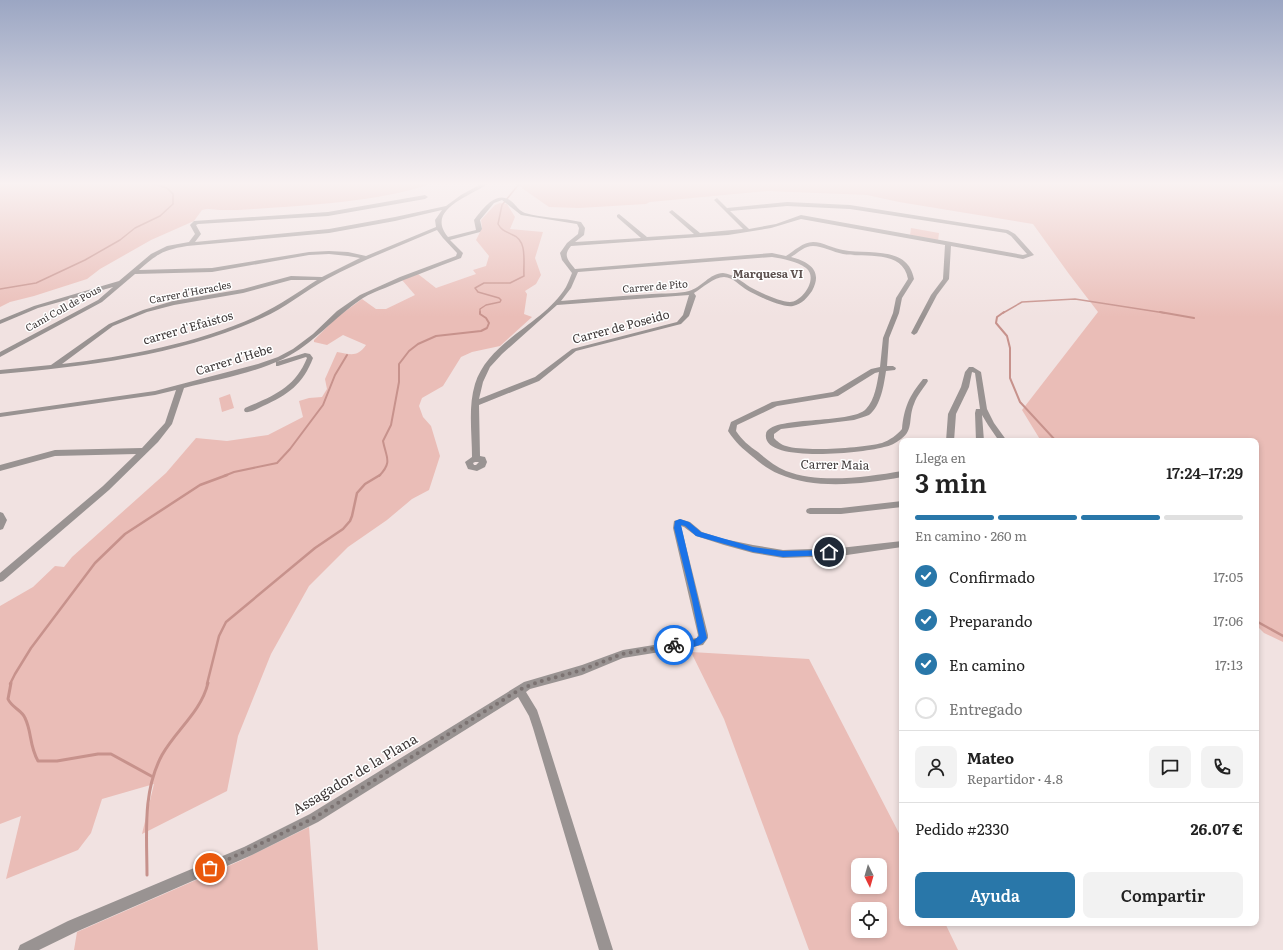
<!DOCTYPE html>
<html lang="es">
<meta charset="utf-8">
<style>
:root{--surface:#fff;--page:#f2f2f2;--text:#222;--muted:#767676;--line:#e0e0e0;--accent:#2977a9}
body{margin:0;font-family:Literata,serif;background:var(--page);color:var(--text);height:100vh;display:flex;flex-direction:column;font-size:15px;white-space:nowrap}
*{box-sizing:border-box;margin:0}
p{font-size:13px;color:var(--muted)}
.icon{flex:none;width:22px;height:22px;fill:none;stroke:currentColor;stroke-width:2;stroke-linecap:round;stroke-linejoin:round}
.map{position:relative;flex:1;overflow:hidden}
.details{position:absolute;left:899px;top:438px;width:360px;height:488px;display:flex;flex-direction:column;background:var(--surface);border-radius:8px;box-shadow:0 2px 6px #0003}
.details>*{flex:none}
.needle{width:26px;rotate:175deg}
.tools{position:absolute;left:851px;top:858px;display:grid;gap:8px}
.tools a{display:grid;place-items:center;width:36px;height:36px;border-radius:8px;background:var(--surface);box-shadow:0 2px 6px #0003;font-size:20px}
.pin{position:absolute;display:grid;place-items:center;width:34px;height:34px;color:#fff;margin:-17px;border:2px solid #fff;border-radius:50%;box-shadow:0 1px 4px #0007}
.courier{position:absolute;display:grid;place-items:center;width:40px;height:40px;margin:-20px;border:3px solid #1a73e8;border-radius:50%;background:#fff;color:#222;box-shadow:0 1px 5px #0007}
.summary em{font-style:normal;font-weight:600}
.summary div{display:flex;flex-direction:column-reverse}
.summary{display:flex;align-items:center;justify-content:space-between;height:68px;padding:0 16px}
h1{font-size:26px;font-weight:600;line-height:30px}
.bar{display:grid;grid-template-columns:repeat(4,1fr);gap:6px 4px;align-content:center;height:48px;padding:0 16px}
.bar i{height:5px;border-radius:3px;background:var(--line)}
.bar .current{background:var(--accent)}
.bar p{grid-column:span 4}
.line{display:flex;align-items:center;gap:10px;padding:0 16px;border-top:1px solid var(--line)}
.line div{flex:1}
.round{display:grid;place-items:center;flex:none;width:42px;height:42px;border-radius:8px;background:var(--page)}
ol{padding:0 16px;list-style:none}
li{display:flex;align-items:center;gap:12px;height:44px}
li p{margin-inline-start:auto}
li .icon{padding:4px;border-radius:50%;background:var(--accent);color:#fff;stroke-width:4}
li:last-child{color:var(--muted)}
li i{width:22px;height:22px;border:2px solid var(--line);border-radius:50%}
.button{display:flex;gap:8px;margin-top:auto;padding:8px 16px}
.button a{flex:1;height:46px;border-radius:8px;background:var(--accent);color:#fff;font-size:16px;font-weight:600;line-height:46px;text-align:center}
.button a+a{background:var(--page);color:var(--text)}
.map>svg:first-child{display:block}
.green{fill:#eabdb7;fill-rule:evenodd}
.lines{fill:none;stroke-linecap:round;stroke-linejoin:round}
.stream-far3{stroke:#c7928c;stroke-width:1.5}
.stream-far2{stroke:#c7928c;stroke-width:2}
.stream-far1{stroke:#c7928c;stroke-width:2.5}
.stream{stroke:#c7928c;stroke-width:3}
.minor{fill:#999392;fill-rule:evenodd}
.route{fill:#1a73e8}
.done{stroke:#7c7372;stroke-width:4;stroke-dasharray:0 7.2}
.labels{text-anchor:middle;stroke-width:3;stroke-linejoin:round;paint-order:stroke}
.far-street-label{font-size:10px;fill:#3d3737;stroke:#fff}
.far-neighbourhood-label{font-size:11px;font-weight:bold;fill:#5e5250;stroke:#fff}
.street-label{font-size:12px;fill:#3d3737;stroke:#fff}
.near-street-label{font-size:14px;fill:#3d3737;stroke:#fff}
</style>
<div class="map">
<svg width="1283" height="950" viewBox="0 0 1283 950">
<rect width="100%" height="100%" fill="#f1e2e1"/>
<path class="green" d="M 0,184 L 431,184 C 376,202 311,205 254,209 C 243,210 231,210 220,210 C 214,210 209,208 202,210 L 194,221 L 151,240 L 100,269 L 87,279 L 34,296 L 10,302 L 0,307 Z
M 516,184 L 1283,184 L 1283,642 L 1264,633 L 1256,625 L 1256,441 L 1041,441 L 1022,410 L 1098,312 L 1069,274 L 1033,224 L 899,202 L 867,195 L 768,191 L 650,202 L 646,204 L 579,208 L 549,207 Z
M 500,203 L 507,204 L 515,217 L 510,229 L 543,232 L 535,258 L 541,275 L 536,284 L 525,291 L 527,294 L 524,314 L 532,317 L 500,346 L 472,352 L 461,357 L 443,386 L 422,398 L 419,406 L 423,417 L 431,426 L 440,456 L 429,490 L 412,499 L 387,520 L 348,547 L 309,586 L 271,654 L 238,736 L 227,791 L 142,834 L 154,784 L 102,799 L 91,833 L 78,850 L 6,879 L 21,816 L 0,824 L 0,606 L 33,587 L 55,566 L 64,567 L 72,557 L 166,473 L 196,438 L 227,441 L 268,435 L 303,417 L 299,401 L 309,398 L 322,397 L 327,389 L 325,379 L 337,352 C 350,354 357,358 366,345 L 343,335 L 327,345 L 314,342 L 314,340 L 336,318 L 362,299 L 376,309 L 386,309 L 415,295 L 402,280 L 418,274 L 436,288 L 476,274 L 473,270 L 486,266 L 489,256 L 476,240 L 482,228 L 481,220 L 495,205 Z
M 911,228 L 939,233 L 938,241 L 910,236 Z
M 230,394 L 234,408 L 222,412 L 219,398 Z
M 691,652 L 809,659 L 902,839 L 902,923 L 945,923 L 958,950 L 809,950 L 724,719 ZM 858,865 L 880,865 L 880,887 L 858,887 ZM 858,909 L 880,909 L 880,931 L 858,931 Z
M 309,827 L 318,950 L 74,950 L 77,932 L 242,860 Z"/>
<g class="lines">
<path class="stream-far3" d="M 0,289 L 36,283 L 85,260 L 120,240 L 135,228 L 160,216 L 173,204 L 173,194 L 167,188 L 153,184
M 480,313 L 480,309 L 486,305 L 500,302 L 501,300 L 499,298 L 478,292 L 475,288 L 484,283 L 510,283 L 524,276 C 523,263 528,241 513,235 C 505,231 502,231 498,224 L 502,205 L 519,184
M 1003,313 L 1022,302 L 1075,299 L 1165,313"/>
<path class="stream-far2" d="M 1004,312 L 997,317 L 996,323 L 1007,336 L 1010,348 L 1010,378 L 1020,402 L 1056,441
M 1160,312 L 1194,318
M 224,476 L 234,472 L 277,463 L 290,449 L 323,405 L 335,375 L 347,355
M 379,476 C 393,462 386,457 383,441 L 391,425 L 399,382 L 399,364 L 409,351 L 418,344 L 436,336 L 481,331 L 487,328 L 489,323 L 486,318 L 480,314 L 480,312"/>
<path class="stream-far1" d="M 1256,621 L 1283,636
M 10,684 L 15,674 L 31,648 L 95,563 L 125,534 L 200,485 L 227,475
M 207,684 L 219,636 L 226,622 L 315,548 L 343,529 L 350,521 L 352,516 L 357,493 L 365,484 L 380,475"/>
<path class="stream" d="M 11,683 L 8,699 C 12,708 22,710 25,718 C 32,732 29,745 38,761 L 57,761 L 98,754 L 111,754 L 153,777
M 147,875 C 147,835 142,792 162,755 C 176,730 201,712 208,683"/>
<path class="minor" d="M 481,184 L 487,184 C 470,197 425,209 448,237 L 476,230 L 474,220 C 482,210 496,189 511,201 C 516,205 519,211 525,213 C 543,218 563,218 581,222 L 585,228 L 584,235 L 575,242 L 641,238 L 617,217 L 617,215 L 619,214 L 647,237 L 694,234 L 670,213 L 669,212 L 672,210 L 700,233 L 743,229 L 714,200 L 717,198 L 727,208 L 787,202 L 850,205 L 1008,230 L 1015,234 L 1034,255 L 1023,259 L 951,246 L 949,279 L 937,295 L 917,333 L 914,335 L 911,333 L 931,295 L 943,279 L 945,245 L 801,219 L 771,228 L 728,235 L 571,246 C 562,256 569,261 575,269 L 772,253 L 786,256 C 794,251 803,242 813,242 C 823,242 834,249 843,250 C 868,255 908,245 914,279 L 902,298 L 899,313 L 889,338 L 887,366 L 893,366 L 896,368 L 895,370 L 886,371 C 884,384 881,406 869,415 C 865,417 859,418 854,420 L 781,429 L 774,434 L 774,438 C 777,441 781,445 786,446 C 805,452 863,448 882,443 C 890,440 897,435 902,429 C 904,408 909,396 923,379 L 927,379 L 928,381 C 923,389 917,395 914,404 C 908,418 914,430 901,439 C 896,443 890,446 884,447 C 869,452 761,465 766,434 C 769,415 851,425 866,409 C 875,400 877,383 879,372 L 875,373 L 838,396 L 777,406 L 737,425 L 736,431 C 742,440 749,446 758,452 C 766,459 775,466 786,471 C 820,484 867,477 902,471 L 902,477 C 863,484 816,490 779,474 C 769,470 761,464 753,457 C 743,449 735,442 728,431 L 731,422 L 772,402 L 833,392 L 871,369 L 880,367 L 883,338 L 893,313 L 896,298 L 908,279 C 903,249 865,258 843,254 C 833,252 822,246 813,246 C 804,246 798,253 791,257 C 810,262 823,271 812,291 C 807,298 802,304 793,306 C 782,308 758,296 747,290 C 740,286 733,277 724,277 C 714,277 702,288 694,293 L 696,296 L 689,316 L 681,324 L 576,351 L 539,381 L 479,405 L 480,456 L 485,457 L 487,462 L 485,467 L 477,471 L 468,469 L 465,462 L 472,457 C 472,433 468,407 475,384 C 489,340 544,324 566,287 C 568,283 570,278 572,273 L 562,260 L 560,253 L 567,243 L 578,234 L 579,228 L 577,224 L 521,215 L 502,200 L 494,203 L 480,220 L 482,229 L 480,232 L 450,240 L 463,253 L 461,258 C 435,268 410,277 385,288 C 377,291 369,294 363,298 C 334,317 314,344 283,359 C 254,373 216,380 184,388 L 172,424 L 158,442 L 109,490 L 3,581 L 0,582 L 0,573 L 103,486 L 136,454 L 55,456 L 0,471 L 0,465 L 55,450 L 142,448 L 165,423 L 176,390 L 155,395 L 0,417 L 0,413 L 155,391 L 258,364 L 278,357 L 293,349 L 313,334 L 337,311 L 360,295 L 400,277 L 456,256 L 457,253 L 443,238 L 437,230 C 400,246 362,260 327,279 C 305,291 285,308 262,318 C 180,355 89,366 0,374 L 0,370 L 51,365 L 109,324 L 143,310 L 173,301 L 243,289 L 291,276 L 322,277 L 360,258 L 348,256 L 329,254 L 309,255 L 212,272 L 135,274 L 102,302 L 0,357 L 0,352 L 98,300 L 113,287 L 38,308 L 0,324 L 0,320 L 34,306 L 119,281 L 151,254 L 167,246 L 189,242 L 195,234 L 190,225 L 194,221 L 328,212 L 425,195 L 428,197 L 425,199 L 328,216 L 198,224 L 196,225 L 201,234 L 195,242 L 329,229 L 395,217 L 446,206 L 461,195 ZM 787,206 L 850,209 L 1006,233 L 1011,236 L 1027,254 L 1023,255 L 801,215 L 776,224 L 749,229 L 730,211 ZM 442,210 L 435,220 L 436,227 L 366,256 L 348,252 L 329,251 L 309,252 L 212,268 L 139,270 C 157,254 163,250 187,246 L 329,233 L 395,221 ZM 772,257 C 784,259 796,261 806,268 C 819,278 802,302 790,302 C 780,302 759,292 750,287 C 742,282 734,274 723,273 C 710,273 701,288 689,291 C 678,294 664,293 652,294 C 622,296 592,298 561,301 L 571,288 L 578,272 ZM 291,280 L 317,280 C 298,292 280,305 259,315 C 199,343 128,356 62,364 L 113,326 L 147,312 L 174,305 L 243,293 ZM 689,295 L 683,315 L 677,322 L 572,349 L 535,377 L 479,399 L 483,382 L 490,367 L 502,354 L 557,305 ZM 475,462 L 479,462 L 476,465 L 474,465 L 473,463 Z
M 305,353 L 310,354 L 313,358 C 303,384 288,395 263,406 C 257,409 251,413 245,412 L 244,410 L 245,408 C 273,396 295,388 307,358 L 306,357 L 278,366 L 276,366 L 276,362 Z
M 969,367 L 973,367 L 981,372 L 987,409 L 994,423 L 1007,441 L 999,441 L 988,425 L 982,415 L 984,441 L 976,441 L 975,413 L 976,409 L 980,409 L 975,373 L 972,372 L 969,387 L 956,414 L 954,441 L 946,441 L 948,414 L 961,387 L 965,372 Z
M 902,501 L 902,507 L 841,514 L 810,514 L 807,513 L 806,511 L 807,509 L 810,508 L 841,508 Z
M 0,512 L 3,513 L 7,520 L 3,529 L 0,530 Z
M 680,519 L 690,522 L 702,532 L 724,539 L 753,545 L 783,550 L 840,548 L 902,541 L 902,547 L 840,556 L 783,558 L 753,553 L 724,545 L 696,536 L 684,527 L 681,526 L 708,635 L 708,638 L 703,645 L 623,658 L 582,675 L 530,689 L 526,692 L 537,710 L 543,728 L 613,950 L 599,950 L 533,728 L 529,716 L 518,697 L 318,822 L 252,855 L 78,931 L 39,950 L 18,950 L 20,945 L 68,921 L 244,847 L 310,814 L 524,682 L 582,665 L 623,650 L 697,638 L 698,635 L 673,528 L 674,521 Z"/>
</g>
<linearGradient id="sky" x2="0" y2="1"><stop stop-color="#9ba6c3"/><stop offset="0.58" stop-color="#f9f2f2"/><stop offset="1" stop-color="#f9f2f2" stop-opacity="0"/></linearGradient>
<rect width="1283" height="317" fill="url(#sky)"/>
<path class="route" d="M 680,519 L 689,522 L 701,532 L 753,547 L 783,551 L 829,550 L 833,552 L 829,555 L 783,557 L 753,552 L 696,536 L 685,526 L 681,525 L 707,638 C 701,649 685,648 674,649 L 672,648 L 672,643 L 694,640 L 699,636 L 692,600 L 674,528 L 675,521 Z"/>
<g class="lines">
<path class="done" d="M 210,868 L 314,818 L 519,690 L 538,682 L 582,670 L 622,654 L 674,645"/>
</g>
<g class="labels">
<g class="far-street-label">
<text transform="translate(655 286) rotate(-5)" y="4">Carrer de Pito</text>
<text transform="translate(190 292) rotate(-11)" y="4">Carrer d'Heracles</text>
<text transform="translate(63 308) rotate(-29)" y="4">Camí Coll de Pous</text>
</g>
<g class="far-neighbourhood-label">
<text x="768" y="278">Marquesa VI</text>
</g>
<g class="street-label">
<text transform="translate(621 327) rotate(-15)" y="4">Carrer de Poseido</text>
<text transform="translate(188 328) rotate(-16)" y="4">carrer d'Efaistos</text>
<text transform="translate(234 360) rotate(-17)" y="4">Carrer d'Hebe</text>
<text transform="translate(835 465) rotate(1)" y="4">Carrer Maia</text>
</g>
<g class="near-street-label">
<text transform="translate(355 774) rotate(-31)" y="5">Assagador de la Plana</text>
</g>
</g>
</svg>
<div class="tools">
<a><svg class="needle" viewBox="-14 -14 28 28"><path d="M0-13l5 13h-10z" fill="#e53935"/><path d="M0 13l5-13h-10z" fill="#767676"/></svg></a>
<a><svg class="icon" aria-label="locate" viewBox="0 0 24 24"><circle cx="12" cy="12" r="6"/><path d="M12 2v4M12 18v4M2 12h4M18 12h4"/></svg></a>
</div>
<div class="pin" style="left:210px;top:868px;background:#ea580c"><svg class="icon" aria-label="bag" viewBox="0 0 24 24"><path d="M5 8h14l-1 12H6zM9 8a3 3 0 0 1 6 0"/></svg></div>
<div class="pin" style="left:829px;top:552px;background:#1f2937"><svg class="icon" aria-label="home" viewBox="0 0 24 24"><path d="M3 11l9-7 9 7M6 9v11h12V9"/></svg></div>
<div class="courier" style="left:674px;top:645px"><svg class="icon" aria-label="bike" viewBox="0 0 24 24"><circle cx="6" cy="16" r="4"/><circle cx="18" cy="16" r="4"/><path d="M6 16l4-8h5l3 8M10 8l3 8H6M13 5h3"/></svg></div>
<section class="details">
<div class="summary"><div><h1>3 min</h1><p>Llega en</p></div><em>17:24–17:29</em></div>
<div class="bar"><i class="current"></i><i class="current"></i><i class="current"></i><i></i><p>En camino · 260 m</p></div>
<ol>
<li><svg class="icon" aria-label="check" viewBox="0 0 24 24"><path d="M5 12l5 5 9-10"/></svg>Confirmado<p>17:05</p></li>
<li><svg class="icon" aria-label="check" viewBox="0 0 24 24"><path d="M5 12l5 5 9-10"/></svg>Preparando<p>17:06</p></li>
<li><svg class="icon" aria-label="check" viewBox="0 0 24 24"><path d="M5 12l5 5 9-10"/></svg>En camino<p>17:13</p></li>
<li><i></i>Entregado</li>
</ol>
<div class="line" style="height:72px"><a class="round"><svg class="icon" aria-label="person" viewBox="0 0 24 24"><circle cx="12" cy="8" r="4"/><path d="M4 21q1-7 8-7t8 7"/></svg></a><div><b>Mateo</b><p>Repartidor · 4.8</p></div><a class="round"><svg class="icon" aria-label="chat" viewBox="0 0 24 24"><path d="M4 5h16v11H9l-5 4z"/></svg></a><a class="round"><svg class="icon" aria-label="phone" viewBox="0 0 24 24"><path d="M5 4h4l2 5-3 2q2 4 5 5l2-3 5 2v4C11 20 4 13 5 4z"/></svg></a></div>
<div class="line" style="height:52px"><div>Pedido #2330</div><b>26.07 €</b></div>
<div class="button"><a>Ayuda</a><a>Compartir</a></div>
</section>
</div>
